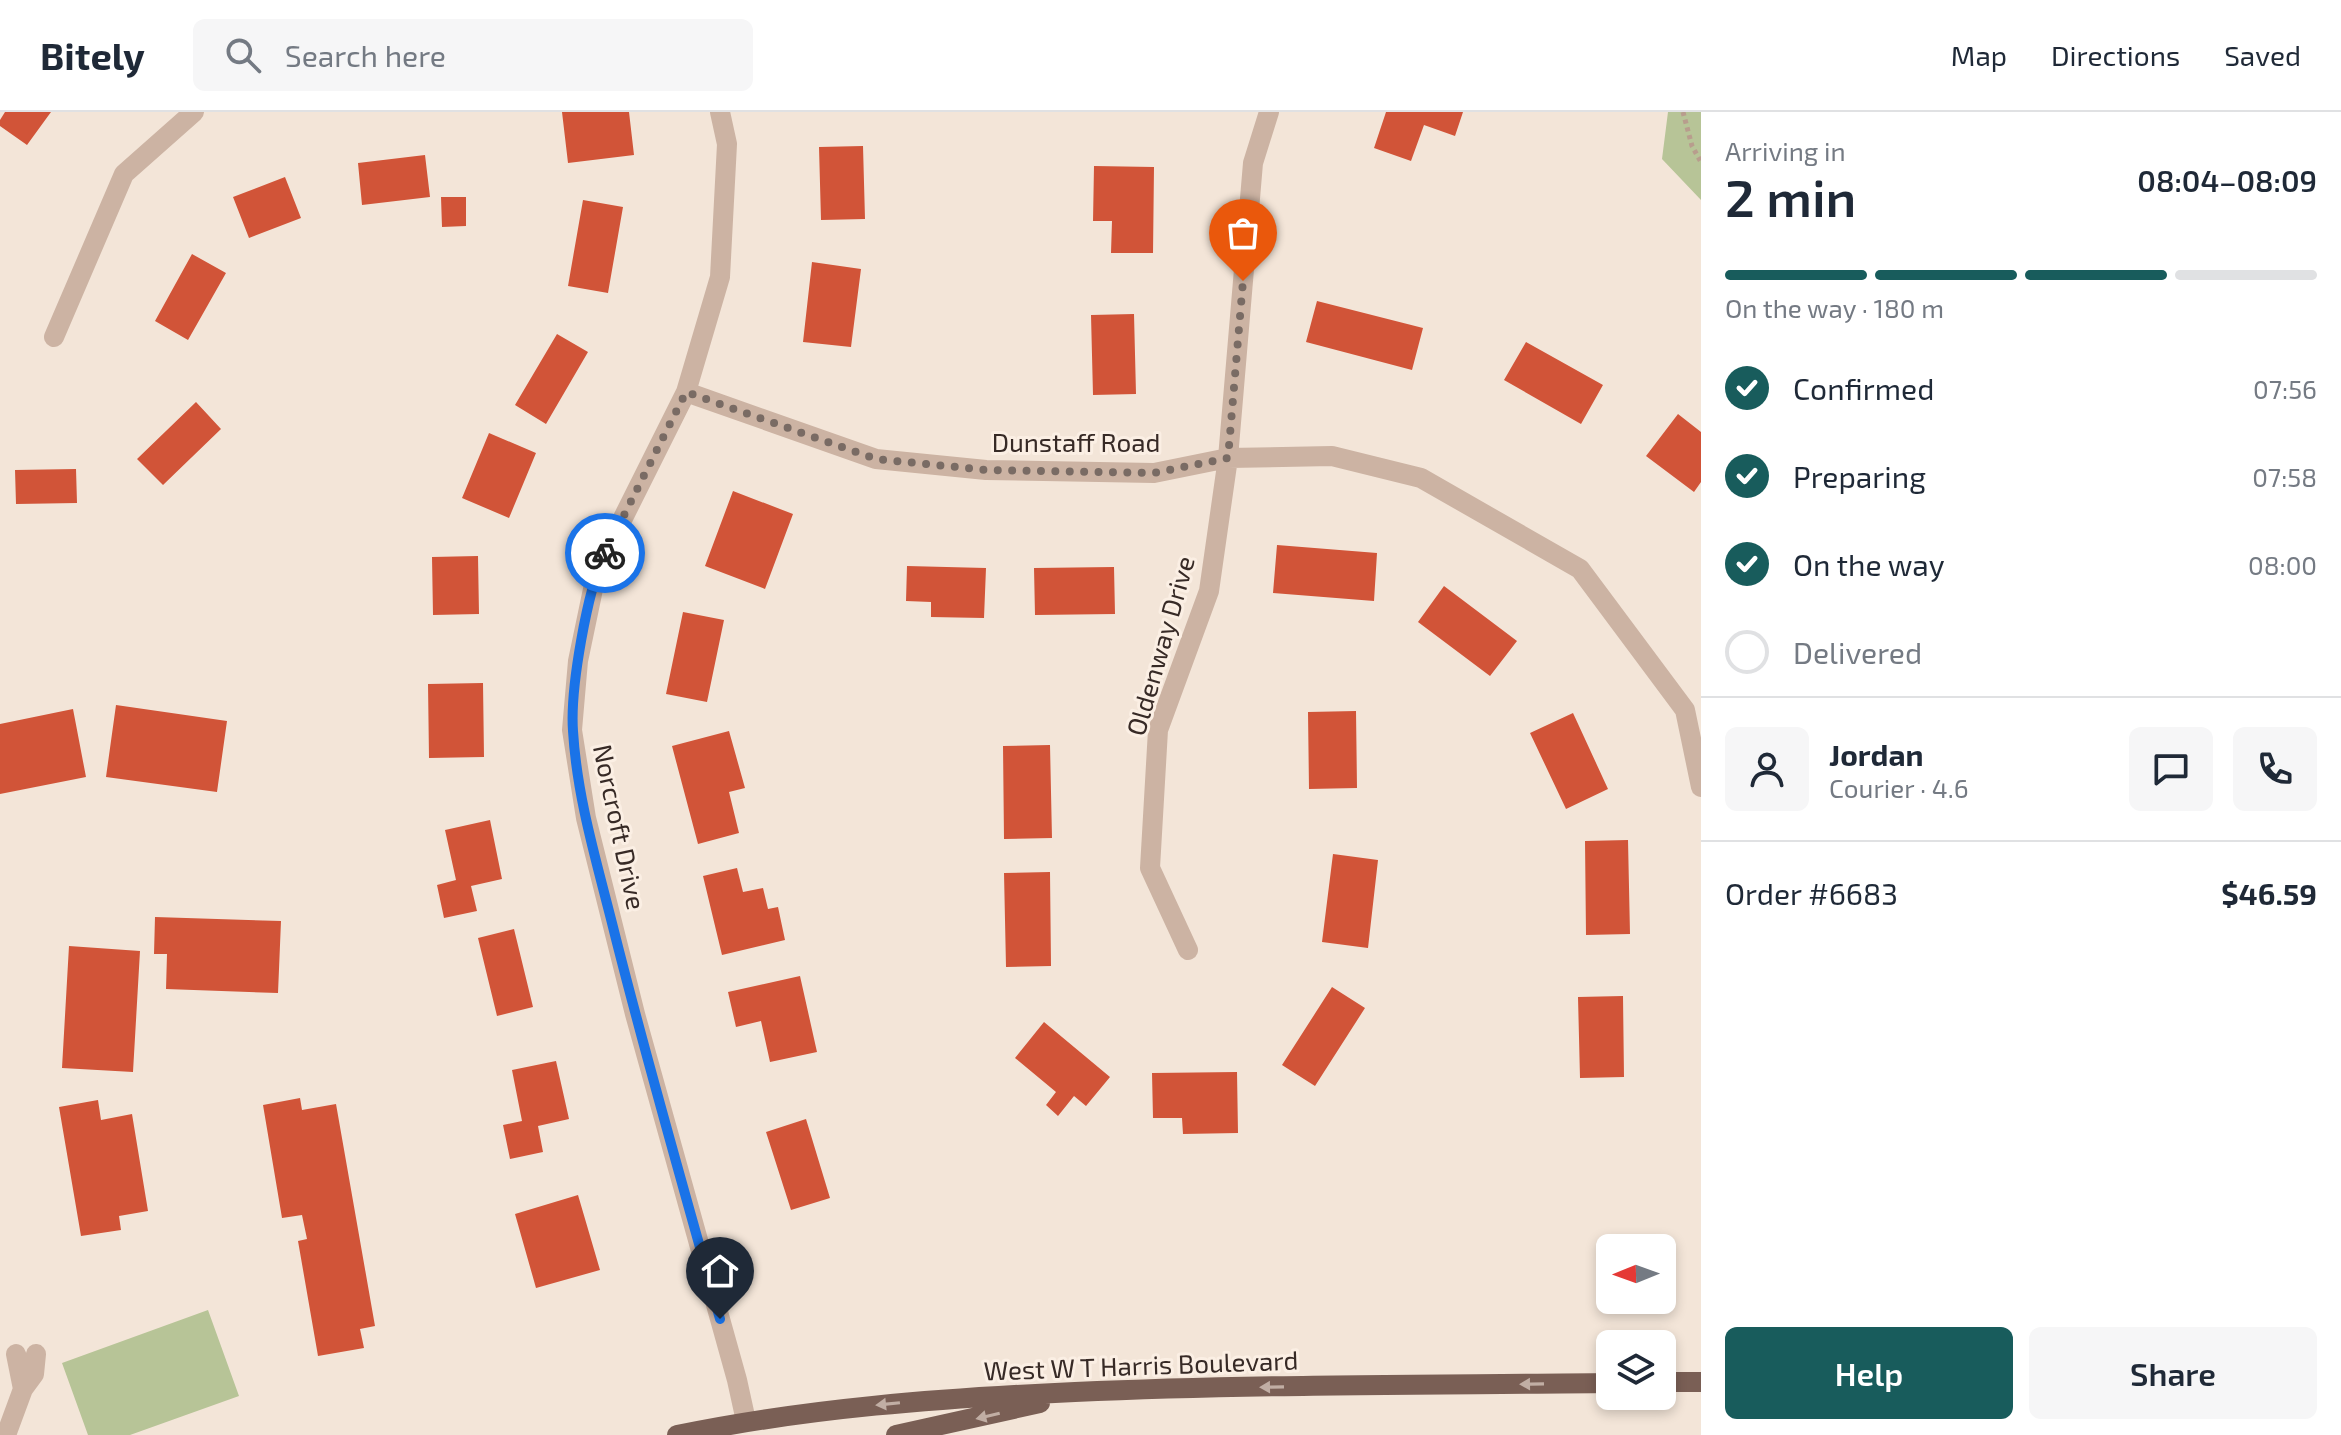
<!DOCTYPE html>
<meta charset="utf-8">
<style>
:root{--surface:#fff;--page:#f6f6f7;--text:#1f2937;--muted:#747a83;--line:#e0e1e3;--accent:#185c5c}
body{margin:0;font-family:"Exo 2",sans-serif;background:var(--page);color:var(--text);height:100vh;display:flex;flex-direction:column;font-size:30px;white-space:nowrap}
*{box-sizing:border-box;margin:0}
p{font-size:26px;color:var(--muted)}
.icon{flex:none;width:44px;height:44px;fill:none;stroke:currentColor;stroke-width:2;stroke-linecap:round;stroke-linejoin:round}
.map{position:relative;flex:1;overflow:hidden}
.drawer{display:flex;flex-direction:column;background:var(--surface);width:640px}
.drawer>*{flex:none}
.needle{width:52px;rotate:269deg}
.buttons{position:absolute;left:1596px;top:1122px;display:grid;gap:16px}
.buttons a{display:grid;place-items:center;width:80px;height:80px;border-radius:12px;background:var(--surface);box-shadow:0 4px 12px #0003;font-size:40px}
.pin{position:absolute;display:grid;place-items:center;width:68px;height:68px;color:#fff;margin:-82px -34px;border-radius:50% 50% 50% 0;rotate:-45deg;box-shadow:0 0 8px #0007}
.pin .icon{rotate:45deg}
.courier{position:absolute;display:grid;place-items:center;width:80px;height:80px;margin:-40px;border:6px solid #1a73e8;border-radius:50%;background:#fff;color:#222;box-shadow:0 2px 10px #0007}
.head em{font-style:normal;font-weight:600}
.head div{display:flex;flex-direction:column-reverse}
.head{display:flex;align-items:center;justify-content:space-between;height:136px;padding:0 24px}
h1{font-size:52px;font-weight:600;line-height:60px}
.bar{display:grid;grid-template-columns:repeat(4,1fr);gap:12px 8px;align-content:center;height:96px;padding:0 24px}
.bar i{height:10px;border-radius:6px;background:var(--line)}
.bar .on{background:var(--accent)}
.bar p{grid-column:span 4}
.line{display:flex;align-items:center;gap:20px;padding:0 24px;border-top:2px solid var(--line)}
.line div{flex:1}
.round{display:grid;place-items:center;flex:none;width:84px;height:84px;border-radius:12px;background:var(--page)}
ol{padding:0 24px;list-style:none}
li{display:flex;align-items:center;gap:24px;height:88px}
li p{margin-inline-start:auto}
li .icon{padding:8px;border-radius:50%;background:var(--accent);color:#fff;stroke-width:4}
li:last-child{color:var(--muted)}
li i{width:44px;height:44px;border:4px solid var(--line);border-radius:50%}
.button{display:flex;gap:16px;margin-top:auto;padding:16px 24px}
.button a{flex:1;height:92px;border-radius:12px;background:var(--accent);color:#fff;font-size:32px;font-weight:600;line-height:92px;text-align:center}
.button a+a{background:var(--page);color:var(--text)}
header{display:flex;align-items:center;gap:48px;box-sizing:border-box;height:112px;padding:0 40px;background:var(--surface);border-bottom:2px solid var(--line)}
header strong{font-size:38px}
nav{display:flex;gap:44px;margin-inline-start:auto;font-size:28px}
.search{width:560px;height:72px;background:var(--page);display:flex;align-items:center;gap:20px;box-sizing:border-box;padding:0 28px;border-radius:12px;color:var(--muted);font-size:30px}
main{display:flex;flex:1;min-height:0}
.map>svg:first-child{display:block}
.green{fill:#b7c497}
.building{fill:#d15438}
.lines{fill:none;stroke-linecap:round;stroke-linejoin:round}
.path{stroke:#b89d8d;stroke-width:5;stroke-dasharray:4 4;stroke-linecap:butt}
.minor{stroke:#ccb3a3;stroke-width:20}
.primary{stroke:#7a5f55;stroke-width:20}
.oneway{fill:#c1aea4}
.done{stroke:#796b64;stroke-width:8;stroke-dasharray:0 14.4}
.route{stroke:#1a73e8;stroke-width:10}
.labels{text-anchor:middle;stroke-width:6;stroke-linejoin:round;paint-order:stroke}
.street-label{font-size:26px;fill:#372a26;stroke:#fbefe4}
</style>
<header>
<strong>Bitely</strong>
<div class="search"><svg class="icon" aria-label="search" viewBox="0 0 24 24"><circle cx="10" cy="10" r="6"/><path d="M15 15l6 6"/></svg>Search here</div>
<nav><a>Map</a><a>Directions</a><a>Saved</a></nav>
</header>
<main>
<div class="map">
<svg width="1701" height="1323" viewBox="0 0 1701 1323">
<rect width="100%" height="100%" fill="#f3e5d8"/>
<path class="green" d="M 1668,0 L 1701,0 L 1701,88 L 1662,47 Z
M 208,1198 L 239,1284 L 130,1323 L 88,1323 L 62,1251 Z"/>
<path class="building" d="M 5,0 L 51,0 L 27,33 L 0,14 L 0,8 Z
M 562,0 L 629,0 L 634,43 L 568,51 Z
M 1386,0 L 1463,0 L 1455,24 L 1424,13 L 1411,49 L 1374,36 Z
M 863,34 L 865,107 L 821,108 L 819,35 Z
M 425,43 L 430,85 L 362,93 L 358,51 Z
M 1094,54 L 1154,55 L 1153,141 L 1111,141 L 1112,109 L 1093,109 Z
M 285,65 L 301,106 L 249,126 L 233,85 Z
M 441,85 L 466,85 L 466,114 L 442,115 Z
M 583,88 L 623,95 L 608,181 L 568,174 Z
M 192,142 L 226,161 L 188,228 L 155,209 Z
M 812,150 L 861,157 L 851,235 L 803,230 Z
M 1317,189 L 1423,216 L 1412,258 L 1306,230 Z
M 1134,202 L 1136,282 L 1093,283 L 1091,203 Z
M 557,222 L 588,240 L 546,312 L 515,293 Z
M 1526,230 L 1603,273 L 1581,312 L 1504,268 Z
M 196,290 L 221,317 L 163,373 L 137,347 Z
M 1678,302 L 1701,320 L 1701,370 L 1694,380 L 1646,344 Z
M 489,321 L 536,341 L 509,406 L 462,386 Z
M 76,357 L 77,391 L 16,392 L 15,358 Z
M 733,379 L 793,402 L 765,477 L 705,454 Z
M 1277,433 L 1377,441 L 1374,489 L 1273,481 Z
M 478,444 L 479,502 L 433,503 L 432,445 Z
M 907,454 L 986,456 L 984,506 L 931,505 L 931,490 L 906,489 Z
M 1114,455 L 1115,502 L 1035,503 L 1034,456 Z
M 1444,474 L 1517,529 L 1490,564 L 1418,510 Z
M 683,500 L 724,508 L 707,590 L 666,582 Z
M 483,571 L 484,645 L 429,646 L 428,572 Z
M 116,593 L 227,609 L 217,680 L 106,665 Z
M 73,597 L 86,665 L 0,682 L 0,612 Z
M 1356,599 L 1357,676 L 1309,677 L 1308,600 Z
M 1573,601 L 1608,677 L 1566,697 L 1530,621 Z
M 729,619 L 745,676 L 729,680 L 739,721 L 698,732 L 672,634 Z
M 1050,633 L 1052,726 L 1004,727 L 1003,634 Z
M 490,708 L 502,767 L 471,774 L 477,799 L 444,806 L 437,773 L 456,768 L 445,718 Z
M 1628,728 L 1630,822 L 1586,823 L 1585,729 Z
M 1333,742 L 1378,748 L 1368,836 L 1322,830 Z
M 737,756 L 743,780 L 763,776 L 768,797 L 778,795 L 785,828 L 722,843 L 703,764 Z
M 1050,760 L 1051,854 L 1006,855 L 1004,761 Z
M 155,805 L 281,809 L 278,881 L 166,877 L 167,842 L 154,842 Z
M 514,817 L 533,895 L 497,904 L 478,826 Z
M 69,834 L 140,839 L 133,960 L 62,956 Z
M 800,864 L 817,940 L 770,950 L 761,909 L 736,915 L 728,880 Z
M 1332,875 L 1365,896 L 1315,974 L 1282,953 Z
M 1623,884 L 1624,965 L 1580,966 L 1578,885 Z
M 1044,910 L 1110,965 L 1086,994 L 1074,984 L 1058,1004 L 1046,993 L 1056,980 L 1015,946 Z
M 556,949 L 569,1007 L 538,1014 L 543,1040 L 510,1047 L 503,1013 L 522,1009 L 512,958 Z
M 1237,960 L 1238,1021 L 1183,1022 L 1182,1006 L 1153,1006 L 1152,961 Z
M 300,986 L 302,998 L 336,992 L 375,1214 L 360,1217 L 364,1236 L 318,1244 L 298,1129 L 307,1127 L 302,1103 L 282,1106 L 263,993 Z
M 98,988 L 101,1008 L 132,1002 L 148,1099 L 119,1104 L 121,1118 L 81,1124 L 59,995 Z
M 806,1007 L 830,1086 L 791,1098 L 766,1020 Z
M 578,1083 L 600,1158 L 536,1176 L 515,1102 Z"/>
<g class="lines">
<path class="path" d="M 1683,0 L 1692,34 L 1701,50"/>
<path class="minor" d="M 720,0 L 727,32 L 720,165 L 686,280 L 597,458 L 578,549 L 572,618 L 586,706 L 635,902 L 737,1268 L 746,1309
M 54,225 L 124,62 L 194,0
M 686,280 L 876,347 L 986,358 L 1154,361 L 1228,346 L 1332,344 L 1421,366 L 1580,457 L 1685,598 L 1701,675
M 1188,838 L 1150,756 L 1158,618 L 1209,479 L 1228,346 L 1253,51 L 1269,0
M 16,1242 L 23,1277
M 6,1323 L 23,1277 L 34,1262 L 36,1242"/>
<path class="primary" d="M 1662,1270 L 1701,1270
M 677,1323 C 808,1296 942,1286 1075,1280 C 1253,1272 1432,1273 1610,1271
M 896,1323 L 1040,1291"/>
</g>
<defs><path id="oneway-solid" d="M-6-.8H1V-3.2L6.5 0L1 3.2V.8H-6Z" transform="scale(2)"/></defs>
<g class="oneway">
<use href="#oneway-solid" transform="translate(1532 1272) rotate(179)"/>
<use href="#oneway-solid" transform="translate(1272 1275) rotate(179)"/>
<use href="#oneway-solid" transform="translate(888 1292) rotate(174)"/>
<use href="#oneway-solid" transform="translate(988 1304) rotate(167)"/>
</g>
<g class="lines">
<path class="done" d="M 605,441 L 686,280 L 876,347 L 986,358 L 1154,361 L 1228,346 L 1243,169"/>
<path class="route" d="M 605,441 C 587,479 570,577 573,619 C 577,686 597,751 613,815 C 646,947 684,1077 720,1207"/>
</g>
<g class="labels">
<g class="street-label">
<text x="1076" y="340">Dunstaff Road</text>
<text transform="translate(1161 534) rotate(-74)" y="9">Oldenway Drive</text>
<text transform="translate(619 715) rotate(78)" y="9">Norcroft Drive</text>
<text transform="translate(1141 1254) rotate(-2)" y="9">West W T Harris Boulevard</text>
</g>
</g>
</svg>
<div class="buttons">
<a><svg class="needle" viewBox="-14 -14 28 28"><path d="M0-13l5 13h-10z" fill="#e53935"/><path d="M0 13l5-13h-10z" fill="#747a83"/></svg></a>
<a><svg class="icon" aria-label="layers" viewBox="0 0 24 24"><path d="M12 4l9 5-9 5-9-5zM3 14l9 5 9-5"/></svg></a>
</div>
<div class="pin" style="left:1243px;top:169px;background:#ea580c"><svg class="icon" aria-label="bag" viewBox="0 0 24 24"><path d="M5 8h14l-1 12H6zM9 8a3 3 0 0 1 6 0"/></svg></div>
<div class="pin" style="left:720px;top:1207px;background:#1f2937"><svg class="icon" aria-label="home" viewBox="0 0 24 24"><path d="M3 11l9-7 9 7M6 9v11h12V9"/></svg></div>
<div class="courier" style="left:605px;top:441px"><svg class="icon" aria-label="bike" viewBox="0 0 24 24"><circle cx="6" cy="16" r="4"/><circle cx="18" cy="16" r="4"/><path d="M6 16l4-8h5l3 8M10 8l3 8H6M13 5h3"/></svg></div>
</div>
<section class="drawer">
<div class="head"><div><h1>2 min</h1><p>Arriving in</p></div><em>08:04–08:09</em></div>
<div class="bar"><i class="on"></i><i class="on"></i><i class="on"></i><i></i><p>On the way · 180 m</p></div>
<ol>
<li><svg class="icon" aria-label="check" viewBox="0 0 24 24"><path d="M5 12l5 5 9-10"/></svg>Confirmed<p>07:56</p></li>
<li><svg class="icon" aria-label="check" viewBox="0 0 24 24"><path d="M5 12l5 5 9-10"/></svg>Preparing<p>07:58</p></li>
<li><svg class="icon" aria-label="check" viewBox="0 0 24 24"><path d="M5 12l5 5 9-10"/></svg>On the way<p>08:00</p></li>
<li><i></i>Delivered</li>
</ol>
<div class="line" style="height:144px"><a class="round"><svg class="icon" aria-label="person" viewBox="0 0 24 24"><circle cx="12" cy="8" r="4"/><path d="M4 21q1-7 8-7t8 7"/></svg></a><div><b>Jordan</b><p>Courier · 4.6</p></div><a class="round"><svg class="icon" aria-label="chat" viewBox="0 0 24 24"><path d="M4 5h16v11H9l-5 4z"/></svg></a><a class="round"><svg class="icon" aria-label="phone" viewBox="0 0 24 24"><path d="M5 4h4l2 5-3 2q2 4 5 5l2-3 5 2v4C11 20 4 13 5 4z"/></svg></a></div>
<div class="line" style="height:104px"><div>Order #6683</div><b>$46.59</b></div>
<div class="button"><a>Help</a><a>Share</a></div>
</section>
</main>
